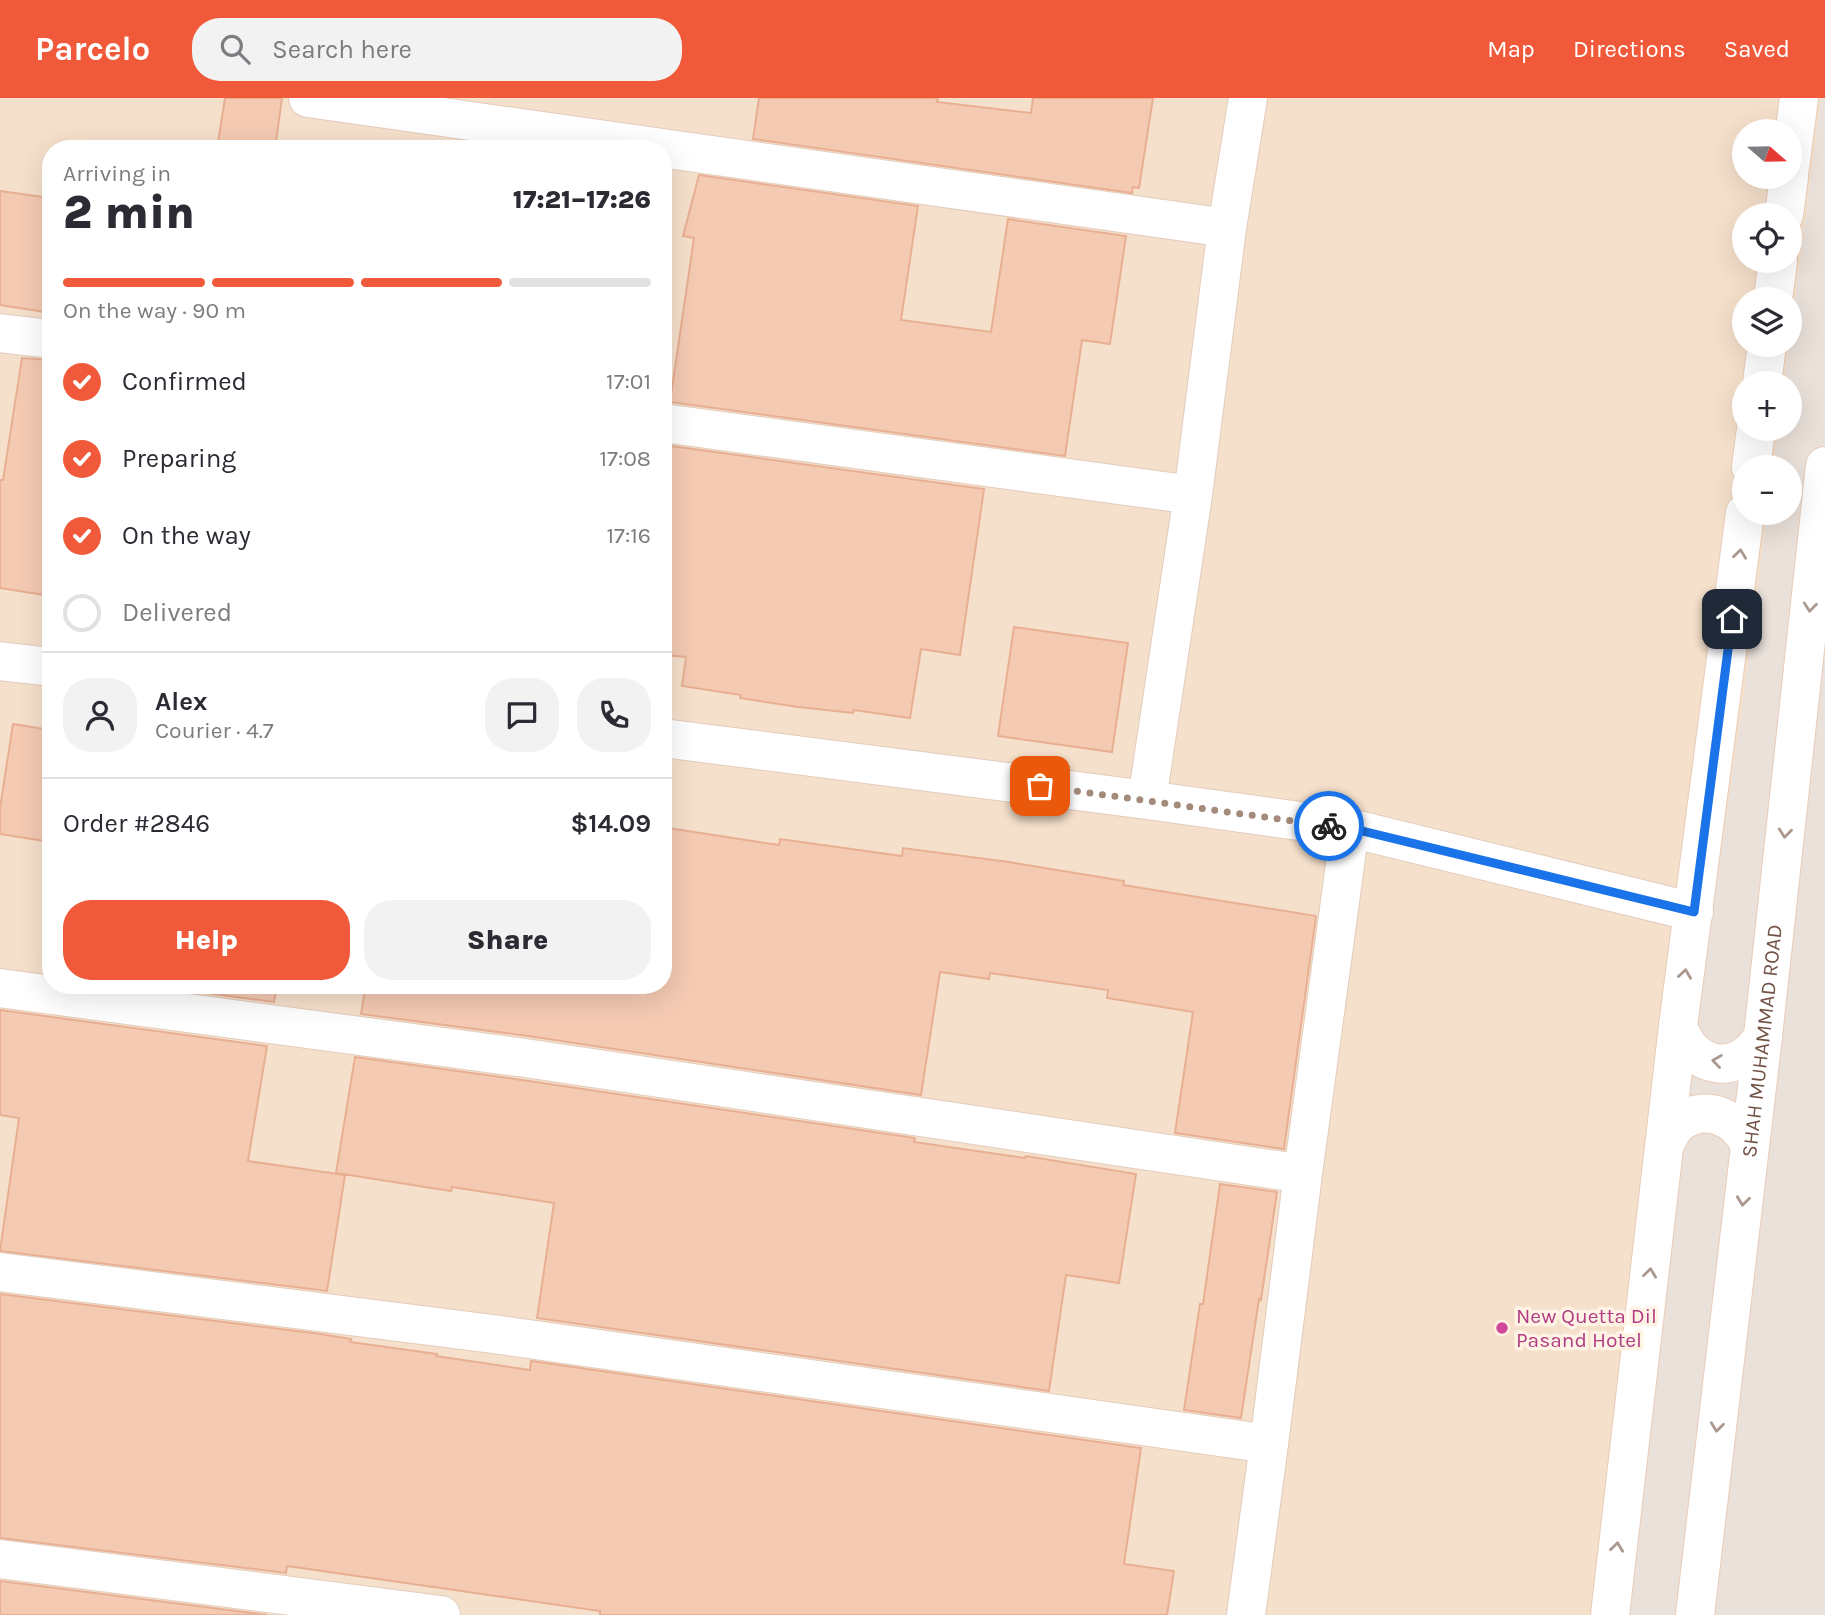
<!DOCTYPE html>
<meta charset="utf-8">
<style>
:root{--surface:#fff;--page:#f2f2f3;--text:#2b2b33;--muted:#7c7c81;--line:#e1e1e2;--accent:#f05939}
body{margin:0;font-family:Karla,sans-serif;background:var(--page);color:var(--text);height:100vh;display:flex;flex-direction:column;font-size:26px;white-space:nowrap}
*{box-sizing:border-box;margin:0}
p{font-size:23px;color:var(--muted)}
.icon{flex:none;width:38px;height:38px;fill:none;stroke:currentColor;stroke-width:2;stroke-linecap:round;stroke-linejoin:round}
.map{position:relative;flex:1;overflow:hidden}
.panel{position:absolute;left:42px;top:42px;width:630px;height:854px;display:flex;flex-direction:column;background:var(--surface);border-radius:28px;box-shadow:0 7px 28px #0002}
.panel>*{flex:none}
.needle{width:46px;rotate:110deg}
.tools{position:absolute;left:1732px;top:21px;display:grid;gap:14px}
.tools a{display:grid;place-items:center;width:70px;height:70px;border-radius:50%;background:var(--surface);box-shadow:0 7px 28px #0002;font-size:35px}
.pin{position:absolute;display:grid;place-items:center;width:60px;height:60px;color:#fff;margin:-30px;border-radius:14px;box-shadow:0 4px 10px #0006}
.courier{position:absolute;display:grid;place-items:center;width:70px;height:70px;margin:-35px;border:5px solid #1a73e8;border-radius:50%;background:#fff;color:#222;box-shadow:0 2px 9px #0007}
.summary em{font-style:normal;font-weight:800}
.summary div{display:flex;flex-direction:column-reverse}
.summary{display:flex;align-items:center;justify-content:space-between;height:119px;padding:0 21px}
h1{font-size:46px;font-weight:800;line-height:52px}
.bar{display:grid;grid-template-columns:repeat(4,1fr);gap:10px 7px;align-content:center;height:84px;padding:0 21px}
.bar i{height:9px;border-radius:5px;background:var(--line)}
.bar .selected{background:var(--accent)}
.bar p{grid-column:span 4}
.line{display:flex;align-items:center;gap:18px;padding:0 21px;border-top:2px solid var(--line)}
.line div{flex:1}
.round{display:grid;place-items:center;flex:none;width:74px;height:74px;border-radius:28px;background:var(--page)}
ol{padding:0 21px;list-style:none}
li{display:flex;align-items:center;gap:21px;height:77px}
li p{margin-inline-start:auto}
li .icon{padding:7px;border-radius:50%;background:var(--accent);color:#fff;stroke-width:4}
li:last-child{color:var(--muted)}
li i{width:38px;height:38px;border:4px solid var(--line);border-radius:50%}
.cta{display:flex;gap:14px;margin-top:auto;padding:14px 21px}
.cta a{flex:1;height:80px;border-radius:28px;background:var(--accent);color:#fff;font-size:28px;font-weight:800;line-height:80px;text-align:center}
.cta a+a{background:var(--page);color:var(--text)}
header{display:flex;align-items:center;gap:42px;box-sizing:border-box;height:98px;padding:0 35px;background:var(--accent);color:#fff}
header strong{font-size:33px}
nav{display:flex;gap:38px;margin-inline-start:auto;font-size:24px}
.search{width:490px;height:63px;background:var(--page);display:flex;align-items:center;gap:18px;box-sizing:border-box;padding:0 24px;border-radius:28px;color:var(--muted);font-size:26px}
.map>svg:first-child{display:block}
.residential{fill:#f5e0cb;fill-rule:evenodd}
.industrial{fill:#eae1da}
.building{fill:#f4cab3;stroke:#e8af92;stroke-width:2}
.lines{fill:none;stroke-linecap:round;stroke-linejoin:round}
.street-casing{stroke:#e3ccbc;stroke-width:40}
.secondary-casing{stroke:#e9ccb8;stroke-width:40}
.street{stroke:#fff;stroke-width:38}
.secondary{stroke:#fff;stroke-width:38}
.oneway{stroke:#ab988f}
.done{stroke:#a38a7a;stroke-width:7;stroke-dasharray:0 12.6}
.route{stroke:#1a73e8;stroke-width:9}
.hotel-dot{fill:#d1479c;stroke:#fff3e4;stroke-width:2.5}
.labels{text-anchor:middle;stroke-width:7;stroke-linejoin:round;paint-order:stroke}
.street-label{font-size:21px;fill:#735345;stroke:#fff3e4}
.hotel-label{font-size:21px;fill:#b23c85;stroke:#fff3e4;text-anchor:start}
</style>
<header>
<strong>Parcelo</strong>
<div class="search"><svg class="icon" aria-label="search" viewBox="0 0 24 24"><circle cx="10" cy="10" r="6"/><path d="M15 15l6 6"/></svg>Search here</div>
<nav><a>Map</a><a>Directions</a><a>Saved</a></nav>
</header>
<div class="map">
<svg width="1825" height="1517" viewBox="0 0 1825 1517">
<rect width="100%" height="100%" fill="#fdefdc"/>
<path class="residential" d="M 0,0 L 1825,0 L 1790,369 L 1745,369 L 1745,415 L 1784,415 L 1629,1517 L 0,1517 ZM 1745,33 L 1790,33 L 1790,79 L 1745,79 ZM 51,51 L 663,51 L 663,887 L 51,887 ZM 1745,117 L 1790,117 L 1790,163 L 1745,163 ZM 1745,201 L 1790,201 L 1790,247 L 1745,247 ZM 1745,285 L 1790,285 L 1790,331 L 1745,331 Z"/>
<path class="industrial" d="M 1821,0 L 1825,0 L 1825,1517 L 1612,1517 L 1744,595 L 1767,415 L 1790,415 L 1790,369 L 1773,369 L 1778,331 L 1790,331 L 1790,285 L 1784,285 Z"/>
<path class="building" d="M 225,0 L 282,0 L 275,51 L 217,51 Z
M 759,0 L 938,0 L 937,4 L 1031,15 L 1033,0 L 1153,0 L 1139,90 L 1133,89 L 1132,95 L 753,41 Z
M 699,77 L 918,108 L 901,222 L 991,234 L 1008,121 L 1126,138 L 1110,246 L 1082,242 L 1065,358 L 670,304 L 694,140 L 683,138 Z
M 0,93 L 51,100 L 51,215 L 0,207 Z
M 22,260 L 51,262 L 51,498 L 0,490 L 0,382 L 3,382 Z
M 664,347 L 984,391 L 960,557 L 921,551 L 910,620 L 854,612 L 853,615 L 798,609 L 740,600 L 741,597 L 682,588 L 686,559 L 663,557 Z
M 1014,529 L 1128,545 L 1112,654 L 998,638 Z
M 13,626 L 51,632 L 51,744 L 0,736 L 0,710 Z
M 668,730 L 779,747 L 780,741 L 902,758 L 903,750 L 1009,764 L 1124,783 L 1123,787 L 1316,818 L 1284,1051 L 1175,1035 L 1193,914 L 1107,900 L 1108,892 L 990,875 L 989,881 L 940,874 L 921,997 L 528,938 L 361,916 L 366,887 L 663,887 L 663,765 Z
M 145,887 L 277,887 L 274,904 Z
M 0,912 L 267,948 L 248,1063 L 345,1077 L 327,1193 L 0,1153 L 19,1020 L 0,1017 Z
M 355,959 L 522,982 L 915,1040 L 914,1044 L 1025,1060 L 1026,1058 L 1136,1076 L 1119,1185 L 1066,1177 L 1049,1293 L 537,1220 L 554,1105 L 452,1089 L 451,1093 L 336,1075 Z
M 1220,1086 L 1277,1094 L 1261,1202 L 1259,1201 L 1241,1320 L 1184,1312 L 1200,1206 L 1203,1206 Z
M 0,1196 L 321,1236 L 351,1241 L 350,1244 L 437,1256 L 436,1258 L 530,1272 L 531,1263 L 1141,1350 L 1124,1466 L 1174,1473 L 1167,1517 L 600,1517 L 600,1513 L 287,1468 L 286,1475 L 0,1440 Z
M 0,1483 L 267,1517 L 0,1517 Z"/>
<g class="lines">
<defs>
<path id="street" d="M 308,0 L 1227,130
M 0,235 L 51,241
M 663,325 L 1193,397
M 0,563 L 51,569
M 663,640 L 1147,702 L 1350,730 L 1694,814
M 1147,702 L 1193,397 L 1227,130 L 1248,0
M 0,890 L 525,960 L 1303,1076
M 0,1174 L 493,1236 L 1269,1346
M 0,1461 L 441,1517
M 1246,1517 L 1269,1346 L 1303,1076 L 1350,730"/>
<g id="secondary">
<path d="M 1790,69 L 1799,0"/>
<path d="M 1784,117 L 1789,79"/>
<path d="M 1773,201 L 1778,163"/>
<path d="M 1762,285 L 1767,247"/>
<path d="M 1751,369 L 1756,331"/>
<path d="M 1678,928 C 1692,972 1739,980 1763,938"/>
<path d="M 1665,1046 C 1669,1038 1673,1029 1680,1024 C 1706,1005 1736,1020 1749,1045"/>
<path d="M 1610,1517 L 1678,928 L 1745,415"/>
<path id="s1" d="M 1695,1517 L 1763,938 L 1825,368"/>
</g>
</defs>
<use href="#street" class="street-casing"/>
<use href="#secondary" class="secondary-casing"/>
<use href="#street" class="street"/>
<use href="#secondary" class="secondary"/>
</g>
<defs><path id="oneway-chevron" d="M-2-3.5L2.5 0L-2 3.5" fill="none" stroke-width="1.6" stroke-linecap="round" stroke-linejoin="round" transform="scale(1.75)"/></defs>
<g class="oneway">
<use href="#oneway-chevron" transform="translate(1740 456) rotate(-83)"/>
<use href="#oneway-chevron" transform="translate(1810 509) rotate(96)"/>
<use href="#oneway-chevron" transform="translate(1785 735) rotate(96)"/>
<use href="#oneway-chevron" transform="translate(1685 876) rotate(-82)"/>
<use href="#oneway-chevron" transform="translate(1717 963) rotate(-172)"/>
<use href="#oneway-chevron" transform="translate(1743 1103) rotate(97)"/>
<use href="#oneway-chevron" transform="translate(1650 1175) rotate(-83)"/>
<use href="#oneway-chevron" transform="translate(1717 1329) rotate(97)"/>
<use href="#oneway-chevron" transform="translate(1617 1449) rotate(-83)"/>
</g>
<g class="lines">
<path class="done" d="M 1040,688 L 1329,728"/>
<path class="route" d="M 1329,728 L 1350,730 L 1694,814 L 1732,521"/>
</g>
<circle class="hotel-dot" cx="1502" cy="1230" r="7"/>
<g class="labels">
<g class="street-label">
<text dy="7" stroke="none"><textPath href="#s1" startOffset="578">SHAH MUHAMMAD ROAD</textPath></text>
</g>
<g class="hotel-label">
<text x="1516" y="1225">New Quetta Dil<tspan x="1516" dy="24">Pasand Hotel</tspan></text>
</g>
</g>
</svg>
<div class="tools">
<a><svg class="needle" viewBox="-14 -14 28 28"><path d="M0-13l5 13h-10z" fill="#e53935"/><path d="M0 13l5-13h-10z" fill="#7c7c81"/></svg></a>
<a><svg class="icon" aria-label="locate" viewBox="0 0 24 24"><circle cx="12" cy="12" r="6"/><path d="M12 2v4M12 18v4M2 12h4M18 12h4"/></svg></a>
<a><svg class="icon" aria-label="layers" viewBox="0 0 24 24"><path d="M12 4l9 5-9 5-9-5zM3 14l9 5 9-5"/></svg></a>
<a>+</a>
<a>−</a>
</div>
<div class="pin" style="left:1040px;top:688px;background:#ea580c"><svg class="icon" aria-label="bag" viewBox="0 0 24 24"><path d="M5 8h14l-1 12H6zM9 8a3 3 0 0 1 6 0"/></svg></div>
<div class="pin" style="left:1732px;top:521px;background:#1f2937"><svg class="icon" aria-label="home" viewBox="0 0 24 24"><path d="M3 11l9-7 9 7M6 9v11h12V9"/></svg></div>
<div class="courier" style="left:1329px;top:728px"><svg class="icon" aria-label="bike" viewBox="0 0 24 24"><circle cx="6" cy="16" r="4"/><circle cx="18" cy="16" r="4"/><path d="M6 16l4-8h5l3 8M10 8l3 8H6M13 5h3"/></svg></div>
<section class="panel">
<div class="summary"><div><h1>2 min</h1><p>Arriving in</p></div><em>17:21–17:26</em></div>
<div class="bar"><i class="selected"></i><i class="selected"></i><i class="selected"></i><i></i><p>On the way · 90 m</p></div>
<ol>
<li><svg class="icon" aria-label="check" viewBox="0 0 24 24"><path d="M5 12l5 5 9-10"/></svg>Confirmed<p>17:01</p></li>
<li><svg class="icon" aria-label="check" viewBox="0 0 24 24"><path d="M5 12l5 5 9-10"/></svg>Preparing<p>17:08</p></li>
<li><svg class="icon" aria-label="check" viewBox="0 0 24 24"><path d="M5 12l5 5 9-10"/></svg>On the way<p>17:16</p></li>
<li><i></i>Delivered</li>
</ol>
<div class="line" style="height:126px"><a class="round"><svg class="icon" aria-label="person" viewBox="0 0 24 24"><circle cx="12" cy="8" r="4"/><path d="M4 21q1-7 8-7t8 7"/></svg></a><div><b>Alex</b><p>Courier · 4.7</p></div><a class="round"><svg class="icon" aria-label="chat" viewBox="0 0 24 24"><path d="M4 5h16v11H9l-5 4z"/></svg></a><a class="round"><svg class="icon" aria-label="phone" viewBox="0 0 24 24"><path d="M5 4h4l2 5-3 2q2 4 5 5l2-3 5 2v4C11 20 4 13 5 4z"/></svg></a></div>
<div class="line" style="height:91px"><div>Order #2846</div><b>$14.09</b></div>
<div class="cta"><a>Help</a><a>Share</a></div>
</section>
</div>
